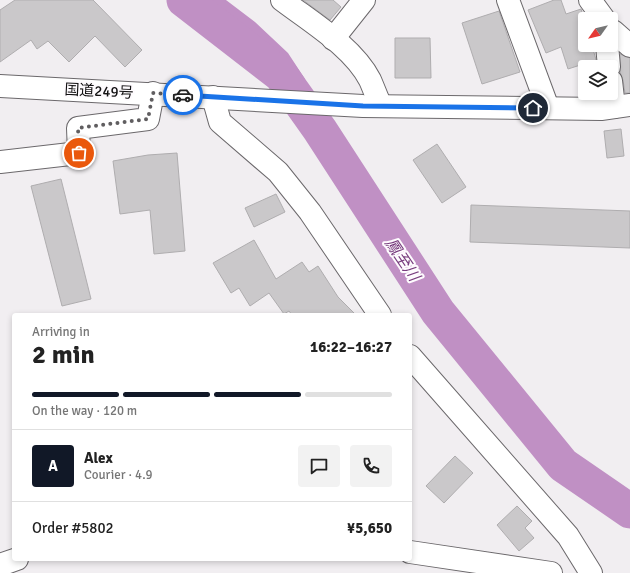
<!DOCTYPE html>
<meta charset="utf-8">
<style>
:root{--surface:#fff;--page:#f2f2f2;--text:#222;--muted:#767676;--line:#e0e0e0;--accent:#111827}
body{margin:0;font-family:Signika,"Noto Sans JP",sans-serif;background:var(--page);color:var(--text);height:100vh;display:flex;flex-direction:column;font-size:15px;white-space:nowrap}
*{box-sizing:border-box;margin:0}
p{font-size:13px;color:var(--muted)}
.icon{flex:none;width:22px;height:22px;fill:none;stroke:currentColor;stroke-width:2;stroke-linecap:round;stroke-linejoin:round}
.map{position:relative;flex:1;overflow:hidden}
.drawer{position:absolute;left:12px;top:313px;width:400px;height:248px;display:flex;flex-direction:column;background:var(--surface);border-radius:4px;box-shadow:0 2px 6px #0003}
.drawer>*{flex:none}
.needle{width:26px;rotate:236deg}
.tools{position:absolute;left:578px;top:12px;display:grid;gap:8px}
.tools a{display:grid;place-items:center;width:40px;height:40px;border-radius:4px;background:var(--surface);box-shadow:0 2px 6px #0003;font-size:20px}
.pin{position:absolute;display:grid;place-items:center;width:34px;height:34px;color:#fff;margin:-17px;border:2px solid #fff;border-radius:50%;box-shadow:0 1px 4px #0007}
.courier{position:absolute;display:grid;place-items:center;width:40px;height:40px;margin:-20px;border:3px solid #1a73e8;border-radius:50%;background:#fff;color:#222;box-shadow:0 1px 5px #0007}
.head em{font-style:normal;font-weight:800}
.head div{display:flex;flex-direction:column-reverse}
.head{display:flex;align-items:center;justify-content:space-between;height:68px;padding:0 20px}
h1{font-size:26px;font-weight:800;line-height:30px}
.bar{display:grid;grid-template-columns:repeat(4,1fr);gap:6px 4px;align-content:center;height:48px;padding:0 20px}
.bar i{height:5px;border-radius:3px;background:var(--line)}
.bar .on{background:var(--accent)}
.bar p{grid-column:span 4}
.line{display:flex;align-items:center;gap:10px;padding:0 20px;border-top:1px solid var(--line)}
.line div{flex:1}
.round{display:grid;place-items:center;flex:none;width:42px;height:42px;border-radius:4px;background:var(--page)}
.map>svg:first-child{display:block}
.water{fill:#c090c4}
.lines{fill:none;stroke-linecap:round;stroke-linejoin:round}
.river{stroke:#c090c4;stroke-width:35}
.building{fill:#cac8ca;stroke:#afadaf}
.minor-casing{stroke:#6b686b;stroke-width:24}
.tertiary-casing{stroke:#6b686b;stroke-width:24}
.trunk-casing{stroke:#6b686b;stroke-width:24}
.minor{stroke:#fff;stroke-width:22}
.tertiary{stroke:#fff;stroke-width:22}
.trunk{stroke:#fff;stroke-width:22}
.done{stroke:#605e60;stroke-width:4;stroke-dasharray:0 7.2}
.route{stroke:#1a73e8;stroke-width:5}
.labels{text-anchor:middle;stroke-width:4;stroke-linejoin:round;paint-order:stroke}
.street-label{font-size:15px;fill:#121112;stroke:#fefbfe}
.water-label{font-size:16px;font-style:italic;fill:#783d7e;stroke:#fefbfe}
</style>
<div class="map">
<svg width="630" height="573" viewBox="0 0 630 573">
<rect width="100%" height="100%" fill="#f1eef1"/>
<path class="water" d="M 169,0 L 226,0 L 255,22 L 288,53 L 305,79 L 260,73 L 199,20 Z"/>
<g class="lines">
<path class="river" d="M 184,0 L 281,75 L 320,130 L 438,312 L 563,465 L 630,511"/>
</g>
<path class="building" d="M 15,0 L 93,0 L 142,50 L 125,67 L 95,36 L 69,62 L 48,41 L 37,49 L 31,40 L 0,62 L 0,10 Z
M 303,0 L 333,0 L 341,7 L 330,20 Z
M 554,0 L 561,0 L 566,14 L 581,9 L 585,22 L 585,45 L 592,45 L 596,60 L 568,69 L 561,47 L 546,53 L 528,10 Z
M 499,11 L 520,72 L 482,84 L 462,23 Z
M 395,38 L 430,38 L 431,78 L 395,78 Z
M 620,54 L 630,58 L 630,93 L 625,93 L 623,80 L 620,73 Z
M 621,129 L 624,156 L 607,158 L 604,131 Z
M 437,144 L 466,187 L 442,203 L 413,160 Z
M 177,153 L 185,251 L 154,254 L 150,210 L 120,214 L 113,161 L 148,155 Z
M 61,179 L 91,299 L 62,306 L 31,186 Z
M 276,194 L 285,212 L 254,227 L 245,208 Z
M 471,205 L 630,211 L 630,248 L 470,242 Z
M 254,240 L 276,279 L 302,262 L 309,272 L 318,266 L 338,297 L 356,315 L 292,315 L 289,311 L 284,314 L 269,293 L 250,306 L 239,288 L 231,293 L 213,263 Z
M 455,456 L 473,473 L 444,503 L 426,486 Z
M 517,506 L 532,521 L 525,528 L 534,538 L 519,551 L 497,525 Z"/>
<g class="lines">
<defs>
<path id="minor" d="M 508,0 L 548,108
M 590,0 L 604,19
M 613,31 L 630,46
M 333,39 L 364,0
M 607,45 L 609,67
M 611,81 L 614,107
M 213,97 L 220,122 L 278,172 L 310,212 L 380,315
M 0,162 L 79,153 L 78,128 L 148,119 L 153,93
M 410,356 L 568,536 L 591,573
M 410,552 L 551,573
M 0,565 L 17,559"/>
<path id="tertiary" d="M 282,0 C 311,22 353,47 370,80 C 374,89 377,98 381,106"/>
<path id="trunk" d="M 0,86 L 363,106 L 601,109 L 630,105"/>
</defs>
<use href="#minor" class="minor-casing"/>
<use href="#tertiary" class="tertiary-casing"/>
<use href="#trunk" class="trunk-casing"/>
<use href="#minor" class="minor"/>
<use href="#tertiary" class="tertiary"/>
<use href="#trunk" class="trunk"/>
</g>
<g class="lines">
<path class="done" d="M 79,153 L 78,128 L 148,119 L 153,93 L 183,95"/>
<path class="route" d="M 183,95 L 363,106 L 533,108"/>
</g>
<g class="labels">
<g class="street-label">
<text transform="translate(99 91) rotate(3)" y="5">国道249号</text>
</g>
<g class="water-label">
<text transform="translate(403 259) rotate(56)" y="6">鳳至川</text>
</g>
</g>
</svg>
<div class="tools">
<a><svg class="needle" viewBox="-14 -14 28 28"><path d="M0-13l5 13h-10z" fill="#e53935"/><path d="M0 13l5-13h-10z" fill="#767676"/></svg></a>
<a><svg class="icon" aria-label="layers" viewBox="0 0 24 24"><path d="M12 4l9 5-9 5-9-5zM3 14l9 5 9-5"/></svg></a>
</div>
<div class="pin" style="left:79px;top:153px;background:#ea580c"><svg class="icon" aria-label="bag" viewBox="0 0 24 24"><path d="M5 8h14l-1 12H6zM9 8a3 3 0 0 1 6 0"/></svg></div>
<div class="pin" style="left:533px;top:108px;background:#1f2937"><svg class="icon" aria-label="home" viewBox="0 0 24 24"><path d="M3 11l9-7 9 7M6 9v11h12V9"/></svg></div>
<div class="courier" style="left:183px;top:95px"><svg class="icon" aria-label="car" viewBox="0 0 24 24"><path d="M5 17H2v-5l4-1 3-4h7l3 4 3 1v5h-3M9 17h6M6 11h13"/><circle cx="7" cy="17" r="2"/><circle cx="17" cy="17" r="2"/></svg></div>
<section class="drawer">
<div class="head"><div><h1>2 min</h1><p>Arriving in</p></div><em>16:22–16:27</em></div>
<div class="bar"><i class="on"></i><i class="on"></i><i class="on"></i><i></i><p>On the way · 120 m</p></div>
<div class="line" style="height:72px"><b class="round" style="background:var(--accent);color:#fff">A</b><div><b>Alex</b><p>Courier · 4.9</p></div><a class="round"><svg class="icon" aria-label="chat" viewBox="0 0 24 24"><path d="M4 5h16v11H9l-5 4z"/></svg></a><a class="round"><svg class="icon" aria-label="phone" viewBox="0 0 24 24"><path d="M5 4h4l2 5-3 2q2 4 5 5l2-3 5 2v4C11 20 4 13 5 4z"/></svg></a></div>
<div class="line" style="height:52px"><div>Order #5802</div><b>¥5,650</b></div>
</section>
</div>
